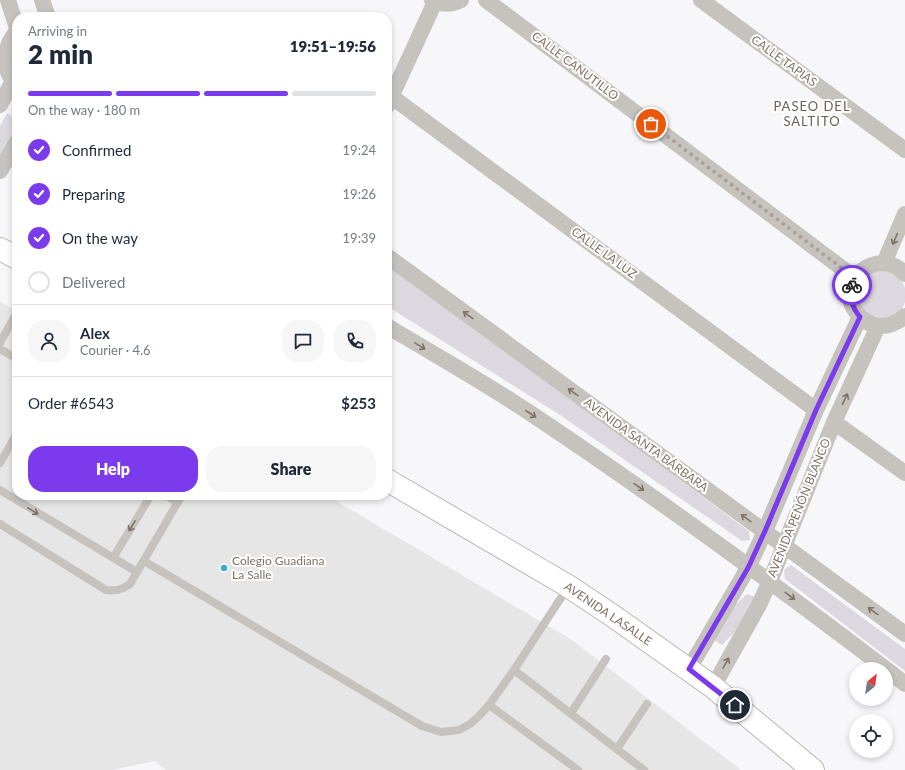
<!DOCTYPE html>
<meta charset="utf-8">
<style>
:root{--surface:#fff;--page:#f6f6f7;--text:#1f2937;--muted:#747a83;--line:#e0e1e3;--accent:#7c3aed}
body{margin:0;font-family:Lato,sans-serif;background:var(--page);color:var(--text);height:100vh;display:flex;flex-direction:column;font-size:15px;white-space:nowrap}
*{box-sizing:border-box;margin:0}
p{font-size:13px;color:var(--muted)}
.icon{flex:none;width:22px;height:22px;fill:none;stroke:currentColor;stroke-width:2;stroke-linecap:round;stroke-linejoin:round}
.map{position:relative;flex:1;overflow:hidden}
.side{position:absolute;left:12px;top:12px;width:380px;height:488px;display:flex;flex-direction:column;background:var(--surface);border-radius:16px;box-shadow:0 2px 6px #0003}
.side>*{flex:none}
.needle{width:26px;rotate:29deg}
.fabs{position:absolute;left:849px;top:662px;display:grid;gap:8px}
.fabs a{display:grid;place-items:center;width:44px;height:44px;border-radius:50%;background:var(--surface);box-shadow:0 2px 6px #0003;font-size:20px}
.pin{position:absolute;display:grid;place-items:center;width:34px;height:34px;color:#fff;margin:-17px;border:2px solid #fff;border-radius:50%;box-shadow:0 1px 4px #0007}
.courier{position:absolute;display:grid;place-items:center;width:40px;height:40px;margin:-20px;border:3px solid #7c3aed;border-radius:50%;background:#fff;color:#222;box-shadow:0 1px 5px #0007}
.head em{font-style:normal;font-weight:800}
.head div{display:flex;flex-direction:column-reverse}
.head{display:flex;align-items:center;justify-content:space-between;height:68px;padding:0 16px}
h1{font-size:26px;font-weight:800;line-height:30px}
.bar{display:grid;grid-template-columns:repeat(4,1fr);gap:6px 4px;align-content:center;height:48px;padding:0 16px}
.bar i{height:5px;border-radius:3px;background:var(--line)}
.bar .active{background:var(--accent)}
.bar p{grid-column:span 4}
.line{display:flex;align-items:center;gap:10px;padding:0 16px;border-top:1px solid var(--line)}
.line div{flex:1}
.round{display:grid;place-items:center;flex:none;width:42px;height:42px;border-radius:16px;background:var(--page)}
ol{padding:0 16px;list-style:none}
li{display:flex;align-items:center;gap:12px;height:44px}
li p{margin-inline-start:auto}
li .icon{padding:4px;border-radius:50%;background:var(--accent);color:#fff;stroke-width:4}
li:last-child{color:var(--muted)}
li i{width:22px;height:22px;border:2px solid var(--line);border-radius:50%}
.action{display:flex;gap:8px;margin-top:auto;padding:8px 16px}
.action a{flex:1;height:46px;border-radius:16px;background:var(--accent);color:#fff;font-size:16px;font-weight:800;line-height:46px;text-align:center}
.action a+a{background:var(--page);color:var(--text)}
.map>svg:first-child{display:block}
.built{fill:#e7e6e7}
.green{fill:#ddd8df}
.lines{fill:none;stroke-linecap:round;stroke-linejoin:round}
.secondary-casing{stroke:#bbb6b1;stroke-width:24}
.lane{stroke:#c6c2be;stroke-width:8}
.street{stroke:#c6c2be;stroke-width:16}
.secondary{stroke:#fff;stroke-width:22}
.oneway{stroke:#7f7266}
.done{stroke:#a9a099;stroke-width:4;stroke-dasharray:0 7.2}
.route{stroke:#7c3aed;stroke-width:5}
.poi-dot{fill:#37acd8;stroke:#fff;stroke-width:1.5}
.labels{text-anchor:middle;stroke-width:4;stroke-linejoin:round;paint-order:stroke}
.street-label{font-size:12px;fill:#7f7266;stroke:#fff}
.poi-label{font-size:12px;fill:#7f7266;stroke:#fff;text-anchor:start}
.neighbourhood-label{font-size:13px;letter-spacing:1px;fill:#6b6157;stroke:#fff}
</style>
<div class="map">
<svg width="905" height="770" viewBox="0 0 905 770">
<rect width="100%" height="100%" fill="#f7f6f9"/>
<path class="built" d="M 0,301 L 17,312 L 17,495 L 326,495 L 572,640 L 741,770 L 166,770 L 154,761 L 113,770 L 0,770 Z"/>
<path class="green" d="M 7,113 L 17,119 L 17,124 L 0,155 L 0,126 Z
M 387,264 L 749,531 L 750,540 L 742,541 L 557,413 L 387,306 Z
M858 295a24 24 0 1 1 48 0a24 24 0 1 1-48 0Z
M 791,565 L 905,649 L 905,671 L 785,579 L 784,570 Z
M 747,594 L 755,597 L 741,626 L 722,645 L 714,640 L 728,612 Z"/>
<g class="lines">
<defs>
<path id="secondary" d="M 0,249 L 17,258
M 387,480 L 568,586 L 613,616 L 713,687 L 813,770"/>
</defs>
<use href="#secondary" class="secondary-casing"/>
<path class="lane" d="M 0,343 L 17,312
M 0,349 L 17,359
M 0,463 L 17,433
M 0,490 L 137,572
M 165,495 L 177,502
M 0,524 L 106,590 C 116,591 122,590 130,584 L 182,495
M 113,558 L 151,495
M 144,561 L 422,726 L 441,732 L 459,730 L 470,724 L 479,716 L 489,705 L 514,670 L 568,587
M 514,670 L 644,770
M 489,705 L 578,770
M 571,713 L 606,659
M 617,749 L 647,704"/>
<path class="street" d="M 8,0 L 17,28
M 42,0 L 48,17
M 432,0 C 441,5 452,5 461,0
M 486,0 L 855,278
M 701,0 L 905,150
M 17,31 C 3,47 1,70 17,85
M 392,97 L 816,410
M 0,105 L 13,81
M 387,106 L 435,2
M 0,171 L 17,141
M 387,256 L 905,634
M 884,263 L 905,214
M 905,274 C 878,244 832,283 857,313 C 862,320 869,324 877,326 C 887,327 898,323 905,316
M 387,326 C 435,355 484,382 530,413 C 652,494 769,580 886,669
M 834,422 L 905,473
M 689,669 L 748,568 L 765,531 L 816,410 L 860,317
M 886,669 L 905,684
M 713,687 L 759,605 L 770,581 L 834,422 L 878,326"/>
<use href="#secondary" class="secondary"/>
</g>
<defs><path id="oneway-shaft" d="M-6 0H5M1.5-3L5.5 0L1.5 3" fill="none" stroke-width="1.6" stroke-linecap="round" stroke-linejoin="round"/></defs>
<g class="oneway">
<use href="#oneway-shaft" transform="translate(895 239) rotate(113)"/>
<use href="#oneway-shaft" transform="translate(468 315) rotate(-144)"/>
<use href="#oneway-shaft" transform="translate(420 346) rotate(31)"/>
<use href="#oneway-shaft" transform="translate(573 392) rotate(-144)"/>
<use href="#oneway-shaft" transform="translate(845 399) rotate(-65)"/>
<use href="#oneway-shaft" transform="translate(531 414) rotate(33)"/>
<use href="#oneway-shaft" transform="translate(639 487) rotate(35)"/>
<use href="#oneway-shaft" transform="translate(33 511) rotate(31)"/>
<use href="#oneway-shaft" transform="translate(746 518) rotate(-144)"/>
<use href="#oneway-shaft" transform="translate(132 526) rotate(121)"/>
<use href="#oneway-shaft" transform="translate(790 596) rotate(37)"/>
<use href="#oneway-shaft" transform="translate(873 611) rotate(-144)"/>
<use href="#oneway-shaft" transform="translate(726 663) rotate(-60)"/>
</g>
<g class="lines">
<path class="done" d="M 651,124 L 855,278 L 852,285"/>
<path class="route" d="M 735,705 L 689,669 L 748,568 L 765,531 L 816,410 L 860,317 C 852,307 849,298 852,285"/>
</g>
<circle class="poi-dot" cx="224" cy="568" r="4"/>
<g class="labels">
<g class="street-label">
<text transform="translate(784 61) rotate(36)" y="4">CALLE TAPIAS</text>
<text transform="translate(575 66) rotate(37)" y="4">CALLE CANUTILLO</text>
<text transform="translate(604 253) rotate(36)" y="4">CALLE LA LUZ</text>
<text transform="translate(646 445) rotate(36)" y="4">AVENIDA SANTA BÁRBARA</text>
<text transform="translate(799 508) rotate(-68)" y="4">AVENIDA PEÑÓN BLANCO</text>
<text transform="translate(608 614) rotate(34)" y="4">AVENIDA LASALLE</text>
</g>
<g class="poi-label">
<text x="232" y="565">Colegio Guadiana<tspan x="232" dy="14">La Salle</tspan></text>
</g>
<g class="neighbourhood-label">
<text x="812" y="111">PASEO DEL<tspan x="812" dy="15">SALTITO</tspan></text>
</g>
</g>
</svg>
<div class="fabs">
<a><svg class="needle" viewBox="-14 -14 28 28"><path d="M0-13l5 13h-10z" fill="#e53935"/><path d="M0 13l5-13h-10z" fill="#747a83"/></svg></a>
<a><svg class="icon" aria-label="locate" viewBox="0 0 24 24"><circle cx="12" cy="12" r="6"/><path d="M12 2v4M12 18v4M2 12h4M18 12h4"/></svg></a>
</div>
<div class="pin" style="left:651px;top:124px;background:#ea580c"><svg class="icon" aria-label="bag" viewBox="0 0 24 24"><path d="M5 8h14l-1 12H6zM9 8a3 3 0 0 1 6 0"/></svg></div>
<div class="pin" style="left:735px;top:705px;background:#1f2937"><svg class="icon" aria-label="home" viewBox="0 0 24 24"><path d="M3 11l9-7 9 7M6 9v11h12V9"/></svg></div>
<div class="courier" style="left:852px;top:285px"><svg class="icon" aria-label="bike" viewBox="0 0 24 24"><circle cx="6" cy="16" r="4"/><circle cx="18" cy="16" r="4"/><path d="M6 16l4-8h5l3 8M10 8l3 8H6M13 5h3"/></svg></div>
<section class="side">
<div class="head"><div><h1>2 min</h1><p>Arriving in</p></div><em>19:51–19:56</em></div>
<div class="bar"><i class="active"></i><i class="active"></i><i class="active"></i><i></i><p>On the way · 180 m</p></div>
<ol>
<li><svg class="icon" aria-label="check" viewBox="0 0 24 24"><path d="M5 12l5 5 9-10"/></svg>Confirmed<p>19:24</p></li>
<li><svg class="icon" aria-label="check" viewBox="0 0 24 24"><path d="M5 12l5 5 9-10"/></svg>Preparing<p>19:26</p></li>
<li><svg class="icon" aria-label="check" viewBox="0 0 24 24"><path d="M5 12l5 5 9-10"/></svg>On the way<p>19:39</p></li>
<li><i></i>Delivered</li>
</ol>
<div class="line" style="height:72px"><a class="round"><svg class="icon" aria-label="person" viewBox="0 0 24 24"><circle cx="12" cy="8" r="4"/><path d="M4 21q1-7 8-7t8 7"/></svg></a><div><b>Alex</b><p>Courier · 4.6</p></div><a class="round"><svg class="icon" aria-label="chat" viewBox="0 0 24 24"><path d="M4 5h16v11H9l-5 4z"/></svg></a><a class="round"><svg class="icon" aria-label="phone" viewBox="0 0 24 24"><path d="M5 4h4l2 5-3 2q2 4 5 5l2-3 5 2v4C11 20 4 13 5 4z"/></svg></a></div>
<div class="line" style="height:52px"><div>Order #6543</div><b>$253</b></div>
<div class="action"><a>Help</a><a>Share</a></div>
</section>
</div>
